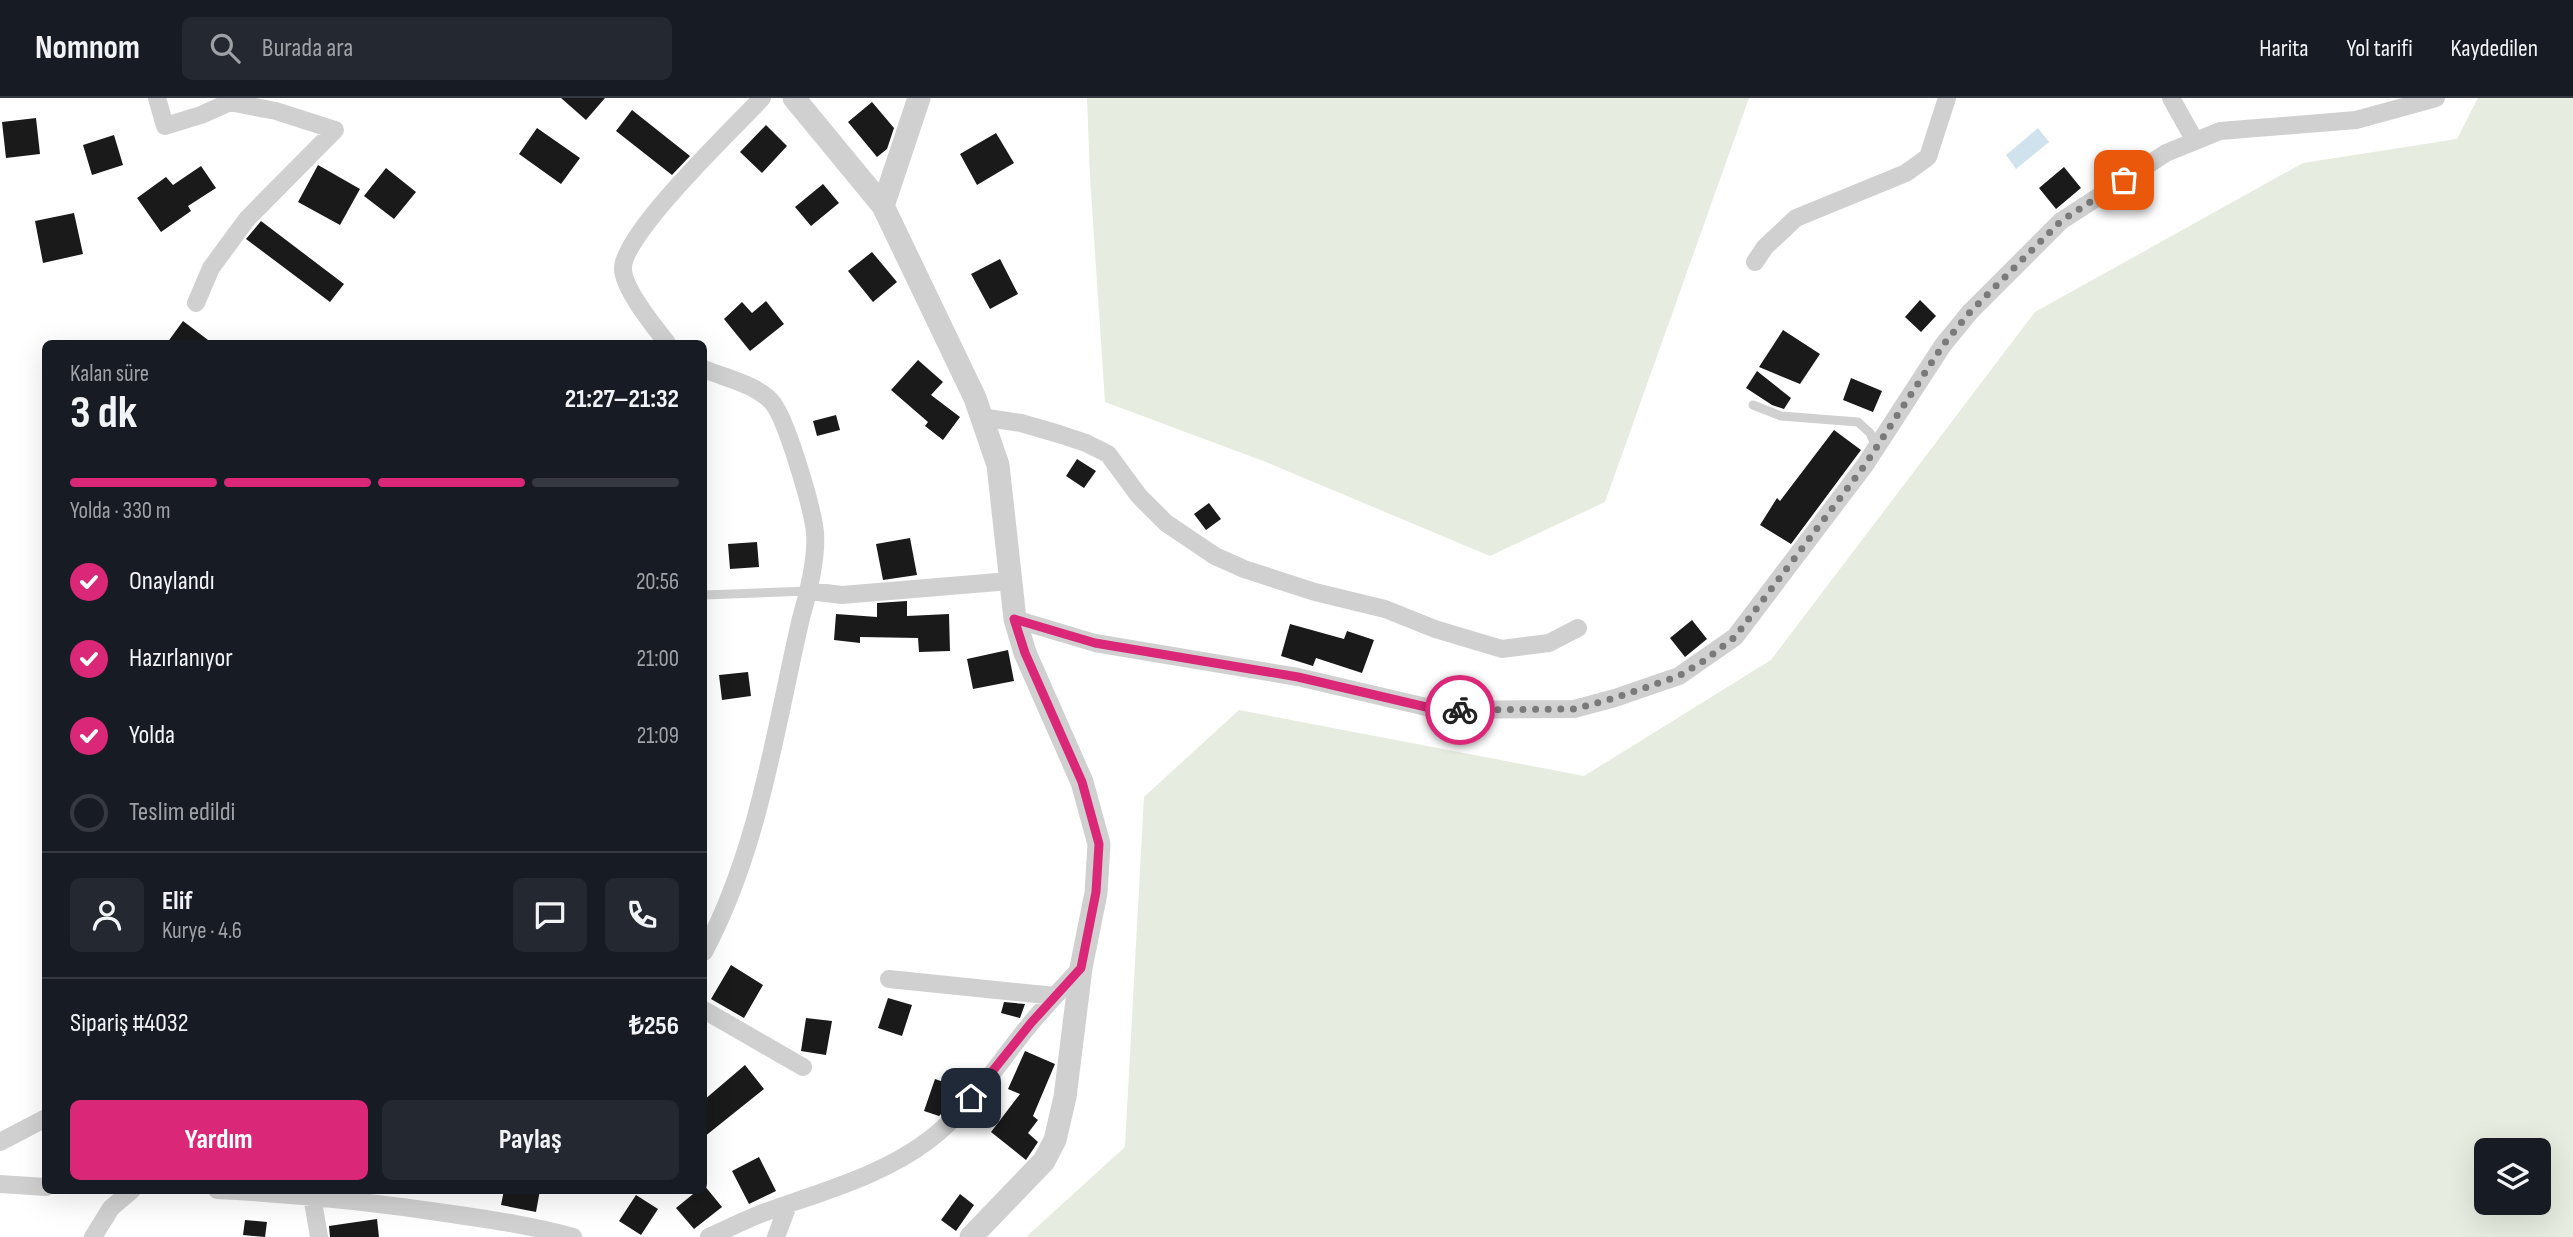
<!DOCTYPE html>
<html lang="tr">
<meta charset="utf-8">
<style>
:root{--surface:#171b24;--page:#242831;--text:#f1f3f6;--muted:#9ea1a6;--line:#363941;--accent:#db2777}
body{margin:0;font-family:"Sofia Sans Condensed",sans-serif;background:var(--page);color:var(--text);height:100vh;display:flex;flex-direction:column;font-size:26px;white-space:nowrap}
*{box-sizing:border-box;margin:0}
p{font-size:23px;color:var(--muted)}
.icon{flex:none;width:38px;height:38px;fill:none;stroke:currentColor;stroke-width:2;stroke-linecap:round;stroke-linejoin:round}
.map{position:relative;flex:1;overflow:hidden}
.panel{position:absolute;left:42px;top:242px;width:665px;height:854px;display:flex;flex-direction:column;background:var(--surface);border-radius:10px;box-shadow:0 7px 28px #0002}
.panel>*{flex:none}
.tools{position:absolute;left:2474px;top:1040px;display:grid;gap:14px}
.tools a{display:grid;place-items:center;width:77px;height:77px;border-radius:10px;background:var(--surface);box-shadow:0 7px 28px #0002;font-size:35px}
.pin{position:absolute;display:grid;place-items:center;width:60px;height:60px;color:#fff;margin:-30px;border-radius:14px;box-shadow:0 4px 10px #0006}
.courier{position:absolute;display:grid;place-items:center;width:70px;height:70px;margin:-35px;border:5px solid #db2777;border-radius:50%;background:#fff;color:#222;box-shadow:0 2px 9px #0007}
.headline em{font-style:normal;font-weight:700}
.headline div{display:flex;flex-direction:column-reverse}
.headline{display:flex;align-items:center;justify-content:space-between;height:119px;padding:0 28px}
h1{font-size:46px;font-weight:700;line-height:52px}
.bar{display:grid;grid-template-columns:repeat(4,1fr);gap:10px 7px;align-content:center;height:84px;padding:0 28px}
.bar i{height:9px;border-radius:5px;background:var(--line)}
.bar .selected{background:var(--accent)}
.bar p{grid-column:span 4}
.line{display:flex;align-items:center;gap:18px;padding:0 28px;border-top:2px solid var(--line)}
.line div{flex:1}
.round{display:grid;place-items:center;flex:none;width:74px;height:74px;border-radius:10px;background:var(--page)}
ol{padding:0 28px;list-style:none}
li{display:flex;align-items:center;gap:21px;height:77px}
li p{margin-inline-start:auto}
li .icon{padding:7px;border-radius:50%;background:var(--accent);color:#fff;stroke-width:4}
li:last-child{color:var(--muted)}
li i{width:38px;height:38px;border:4px solid var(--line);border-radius:50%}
.button{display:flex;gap:14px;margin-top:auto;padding:14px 28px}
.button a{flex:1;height:80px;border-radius:10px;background:var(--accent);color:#fff;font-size:28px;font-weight:700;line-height:80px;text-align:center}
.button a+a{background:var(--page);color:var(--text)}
header{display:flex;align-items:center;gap:42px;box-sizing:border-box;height:98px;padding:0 35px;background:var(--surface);border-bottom:2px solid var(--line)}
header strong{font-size:33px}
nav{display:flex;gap:38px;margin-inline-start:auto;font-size:24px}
.search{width:490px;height:63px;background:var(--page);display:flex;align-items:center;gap:18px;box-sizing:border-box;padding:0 24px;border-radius:10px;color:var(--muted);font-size:26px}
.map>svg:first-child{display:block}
.green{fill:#e6ecdf;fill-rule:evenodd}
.water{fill:#cfe2ee}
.building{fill:#1a1a1a}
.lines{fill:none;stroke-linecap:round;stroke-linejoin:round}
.service{stroke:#d0d0d0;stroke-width:9}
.minor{stroke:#d0d0d0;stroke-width:18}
.tertiary{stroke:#d0d0d0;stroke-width:23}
.done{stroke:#7a7a7a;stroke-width:7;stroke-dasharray:0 12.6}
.route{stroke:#db2777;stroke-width:9}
</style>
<header>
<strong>Nomnom</strong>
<div class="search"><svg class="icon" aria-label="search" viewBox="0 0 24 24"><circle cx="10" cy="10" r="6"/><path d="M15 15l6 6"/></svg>Burada ara</div>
<nav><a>Harita</a><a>Yol tarifi</a><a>Kaydedilen</a></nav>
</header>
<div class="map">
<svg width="2573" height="1139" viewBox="0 0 2573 1139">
<rect width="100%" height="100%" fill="#fff"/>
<path class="green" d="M 1087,0 L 1749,0 L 1605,404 L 1490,458 L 1266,364 L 1105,304 L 1090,79 Z
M 2478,0 L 2573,0 L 2573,1139 L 1026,1139 L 1125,1049 L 1144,699 L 1239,612 L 1584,678 L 1771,562 L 2035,214 L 2303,65 L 2457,41 ZM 2487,1052 L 2539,1052 L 2539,1104 L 2487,1104 Z"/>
<path class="water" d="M 2038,30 L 2049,44 L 2016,71 L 2006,57 Z"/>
<path class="building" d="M 561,0 L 605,0 L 586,22 Z
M 872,4 L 894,30 L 887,51 L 877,59 L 848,24 Z
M 632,12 L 690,58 L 672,77 L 616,33 Z
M 36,20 L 40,56 L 6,60 L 2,24 Z
M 766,27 L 787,48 L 762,75 L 740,54 Z
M 537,30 L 580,60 L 561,86 L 519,56 Z
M 996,35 L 1014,65 L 977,87 L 960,56 Z
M 114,37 L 123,67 L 92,77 L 83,47 Z
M 318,67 L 360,91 L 340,127 L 298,104 Z
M 201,68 L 216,90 L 188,108 L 191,113 L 161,134 L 137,100 L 166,79 L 173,87 Z
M 2064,69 L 2081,90 L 2056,111 L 2039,90 Z
M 386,70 L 416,94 L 394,121 L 364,98 Z
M 823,86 L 839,105 L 811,128 L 795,109 Z
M 74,115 L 83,156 L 43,165 L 35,123 Z
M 261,123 L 344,186 L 330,204 L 246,141 Z
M 872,154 L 897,184 L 873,204 L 848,173 Z
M 1000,161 L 1018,196 L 990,211 L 971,176 Z
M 1920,202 L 1936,218 L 1921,234 L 1905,219 Z
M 766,203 L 784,226 L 750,253 L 724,221 L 742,204 L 752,215 Z
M 183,223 L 212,245 L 167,245 Z
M 1783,232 L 1820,256 L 1800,286 L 1759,269 Z
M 918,262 L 943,284 L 931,297 L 960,319 L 943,342 L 925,328 L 928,324 L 891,292 Z
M 1757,273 L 1791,300 L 1784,311 L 1772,307 L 1746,290 Z
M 1851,280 L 1882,293 L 1873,314 L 1843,302 Z
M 836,317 L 840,332 L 817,338 L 813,323 Z
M 1834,332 L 1861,352 L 1791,446 L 1760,427 L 1777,400 L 1780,403 Z
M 1077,361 L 1096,373 L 1084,390 L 1066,378 Z
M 1209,405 L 1221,421 L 1206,432 L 1194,416 Z
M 910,440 L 917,477 L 883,482 L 876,446 Z
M 757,444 L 759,469 L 730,471 L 728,446 Z
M 907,503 L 907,518 L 949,516 L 950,553 L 919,554 L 918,540 L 860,539 L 860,545 L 834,542 L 836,516 L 877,519 L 877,505 Z
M 1692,522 L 1707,541 L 1685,559 L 1670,540 Z
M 1290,526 L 1344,541 L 1347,533 L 1374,542 L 1362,575 L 1316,560 L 1313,568 L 1281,558 Z
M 1008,552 L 1014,583 L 973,591 L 967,561 Z
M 748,574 L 751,598 L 722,602 L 719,577 Z
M 731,867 L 763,887 L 744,920 L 711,901 Z
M 888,900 L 912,907 L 902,938 L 878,930 Z
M 1004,904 L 1025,906 L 1020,920 L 1001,915 Z
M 806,920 L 832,923 L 826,957 L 801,953 Z
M 1025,953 L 1055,966 L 1033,1018 L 1038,1022 L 1028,1035 L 1038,1044 L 1026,1062 L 991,1034 L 1020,996 L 1008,991 Z
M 745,967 L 764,991 L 704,1039 L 704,1002 Z
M 935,981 L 958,989 L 953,1004 L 939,1018 L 924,1013 Z
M 759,1059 L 776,1093 L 749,1106 L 732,1073 Z
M 704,1087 L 722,1109 L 694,1131 L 676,1110 L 698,1092 L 704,1092 Z
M 504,1092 L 540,1092 L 536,1114 L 501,1107 Z
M 960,1096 L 974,1107 L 956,1133 L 941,1122 Z
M 636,1097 L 658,1111 L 641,1137 L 619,1123 Z
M 377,1121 L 379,1139 L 330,1139 L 329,1128 Z
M 245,1122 L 267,1124 L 265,1139 L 243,1137 Z"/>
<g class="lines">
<path class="service" d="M 1753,307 L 1781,318 L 1858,324 L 1870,335 L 1876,348
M 704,497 L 809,493"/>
<path class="minor" d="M 157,0 L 165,28 L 201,17 L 239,0
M 2171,0 L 2195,43
M 1755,164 L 1765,149 L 1796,120 L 1906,75 L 1928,59 L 1947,0
M 196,205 L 211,170 L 247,121 L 335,32 L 276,13 L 229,4
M 667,245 C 654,228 625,193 623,172 C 619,139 736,28 762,0
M 704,271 C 725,280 755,286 771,303 C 786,318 813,412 815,435 C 817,459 808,497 801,520 C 775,632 759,751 704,854
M 981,319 L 1021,325 L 1059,336 L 1086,345 L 1108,356 L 1139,398 L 1166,425 L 1215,458 L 1244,471 L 1315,494 L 1385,511 L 1435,531 L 1502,551 L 1549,545 L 1578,530
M 809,493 L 842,497 L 1010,483
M 1015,521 L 1095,545 L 1298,579 L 1439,612 L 1574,611 L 1615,600 L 1679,578 L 1735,539 L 1865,367 L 1943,247 L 1970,214 L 2061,123 L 2166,55 L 2220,33 L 2356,22 L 2436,0
M 889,881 L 1055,898
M 704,912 L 803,969
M 0,1044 L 46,1020
M 0,1086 L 46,1089
M 217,1092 C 296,1096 374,1104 452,1116 C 493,1122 534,1128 573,1139
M 312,1098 L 319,1139
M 93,1139 L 111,1110 L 132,1092
M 709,1139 C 727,1131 745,1122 763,1115 C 820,1094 880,1079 929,1042 C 971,1010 998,965 1031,925 C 1047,906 1064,888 1081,870
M 776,1139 L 788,1107"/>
<path class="tertiary" d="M 794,0 L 883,108 L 975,300 L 998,367 L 1015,521 L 1025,555 L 1082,684 L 1099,746 L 1096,795 L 1081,870 L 1065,999 L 1055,1042 L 1044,1063 L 971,1139
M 883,108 L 919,0"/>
</g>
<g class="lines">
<path class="done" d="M 1460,612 L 1574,611 L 1615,600 L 1679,578 L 1705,562 L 1735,539 L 1865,367 L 1943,247 L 1970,214 L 2061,123 L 2124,82"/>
<path class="route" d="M 971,1000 L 1031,925 L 1081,870 L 1096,794 L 1099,746 L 1082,684 L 1025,555 L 1014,521 L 1095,545 L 1298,579 L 1439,612 L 1460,612"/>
</g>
</svg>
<div class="tools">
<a><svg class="icon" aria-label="layers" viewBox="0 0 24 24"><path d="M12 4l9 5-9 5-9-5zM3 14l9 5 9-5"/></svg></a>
</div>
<div class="pin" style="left:2124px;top:82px;background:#ea580c"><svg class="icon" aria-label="bag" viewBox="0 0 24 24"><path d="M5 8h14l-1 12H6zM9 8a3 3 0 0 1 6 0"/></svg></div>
<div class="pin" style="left:971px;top:1000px;background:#1f2937"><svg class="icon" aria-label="home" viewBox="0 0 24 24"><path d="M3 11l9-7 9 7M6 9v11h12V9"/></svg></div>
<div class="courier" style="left:1460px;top:612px"><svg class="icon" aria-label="bike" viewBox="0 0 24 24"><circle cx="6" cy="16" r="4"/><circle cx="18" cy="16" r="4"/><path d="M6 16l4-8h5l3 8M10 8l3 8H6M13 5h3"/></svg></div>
<section class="panel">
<div class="headline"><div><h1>3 dk</h1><p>Kalan süre</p></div><em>21:27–21:32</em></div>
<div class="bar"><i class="selected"></i><i class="selected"></i><i class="selected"></i><i></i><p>Yolda · 330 m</p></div>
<ol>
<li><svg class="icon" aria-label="check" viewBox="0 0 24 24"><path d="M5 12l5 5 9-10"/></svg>Onaylandı<p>20:56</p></li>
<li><svg class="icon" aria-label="check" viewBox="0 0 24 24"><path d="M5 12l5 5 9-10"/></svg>Hazırlanıyor<p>21:00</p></li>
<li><svg class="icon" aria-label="check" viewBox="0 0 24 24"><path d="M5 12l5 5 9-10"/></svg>Yolda<p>21:09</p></li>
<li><i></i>Teslim edildi</li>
</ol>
<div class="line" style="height:126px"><a class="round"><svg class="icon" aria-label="person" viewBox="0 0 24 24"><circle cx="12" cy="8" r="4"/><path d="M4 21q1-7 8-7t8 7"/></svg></a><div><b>Elif</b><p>Kurye · 4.6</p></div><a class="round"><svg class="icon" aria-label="chat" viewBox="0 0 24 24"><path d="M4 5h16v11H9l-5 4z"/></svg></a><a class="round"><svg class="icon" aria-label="phone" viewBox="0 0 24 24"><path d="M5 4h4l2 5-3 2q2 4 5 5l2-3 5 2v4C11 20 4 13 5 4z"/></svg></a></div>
<div class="line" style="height:91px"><div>Sipariş #4032</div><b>₺256</b></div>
<div class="button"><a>Yardım</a><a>Paylaş</a></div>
</section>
</div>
